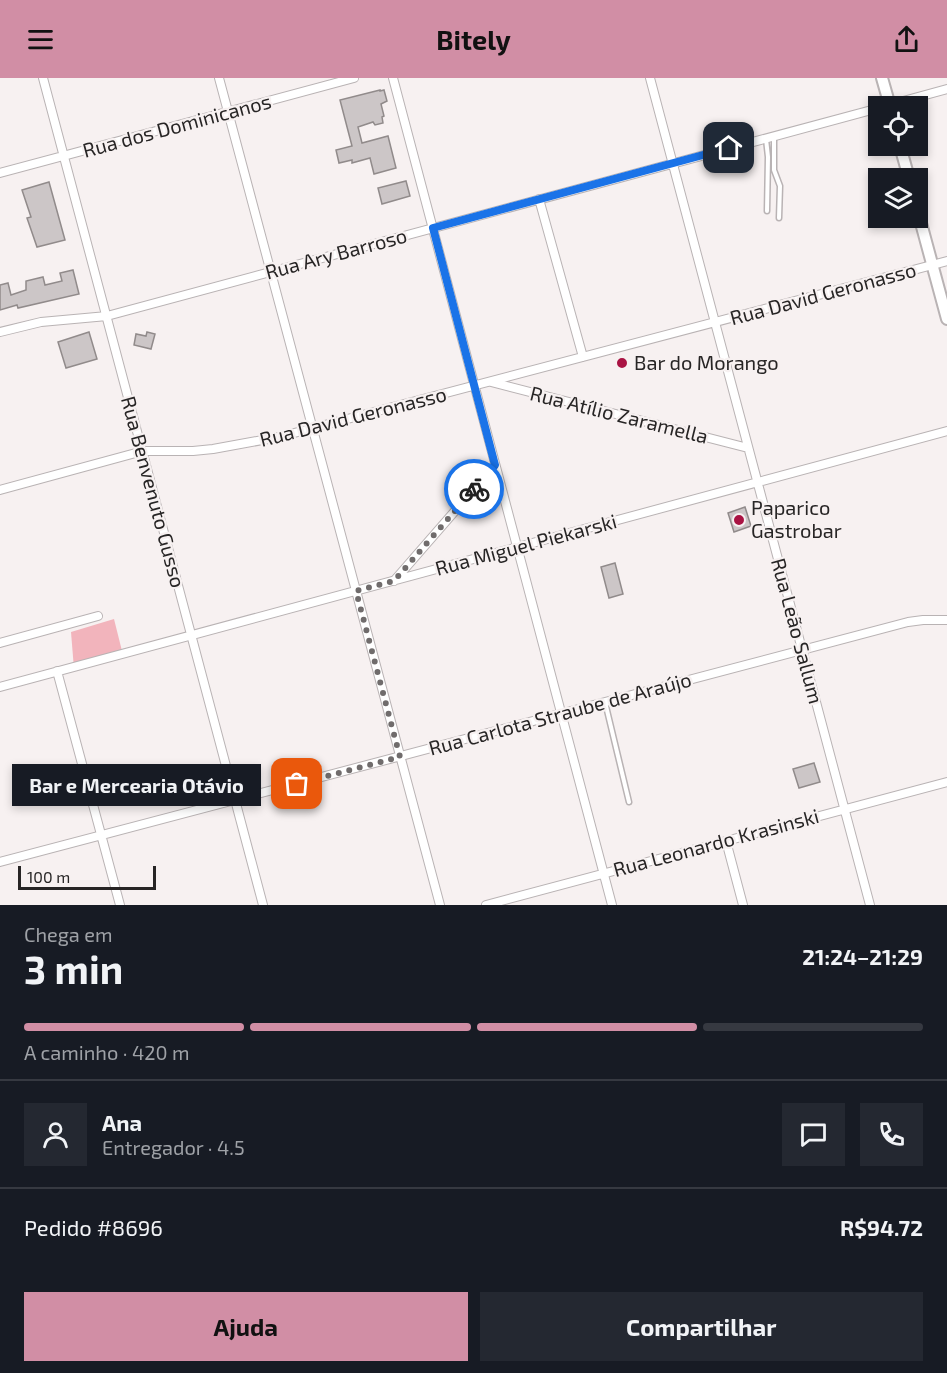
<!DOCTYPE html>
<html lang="pt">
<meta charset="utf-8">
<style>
:root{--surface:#171b24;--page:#242831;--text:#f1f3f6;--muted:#9ea1a6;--line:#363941;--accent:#d18ea5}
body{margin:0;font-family:"Exo 2",sans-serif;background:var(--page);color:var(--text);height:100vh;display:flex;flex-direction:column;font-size:22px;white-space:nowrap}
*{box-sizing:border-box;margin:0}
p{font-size:20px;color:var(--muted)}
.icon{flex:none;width:33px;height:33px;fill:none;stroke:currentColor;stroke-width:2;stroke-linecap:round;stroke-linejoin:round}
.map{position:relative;height:827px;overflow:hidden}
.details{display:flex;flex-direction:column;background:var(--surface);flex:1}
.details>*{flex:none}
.fabs{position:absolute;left:868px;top:18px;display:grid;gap:12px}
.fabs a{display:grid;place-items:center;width:60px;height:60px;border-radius:0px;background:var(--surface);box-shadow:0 3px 9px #0003;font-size:30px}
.scale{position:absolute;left:18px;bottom:15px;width:138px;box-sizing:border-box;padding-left:6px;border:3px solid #272525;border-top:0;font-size:16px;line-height:21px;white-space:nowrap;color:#272525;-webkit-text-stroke:4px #f7f1f1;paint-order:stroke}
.pin{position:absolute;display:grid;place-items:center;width:51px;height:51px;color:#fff;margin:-26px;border-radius:12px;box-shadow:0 3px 9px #0006}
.courier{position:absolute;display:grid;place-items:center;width:60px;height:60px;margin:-30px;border:4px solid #1a73e8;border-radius:50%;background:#fff;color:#222;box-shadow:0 2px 8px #0007}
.bubble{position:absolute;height:42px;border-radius:0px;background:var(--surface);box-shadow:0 3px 9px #0003;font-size:20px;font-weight:700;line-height:42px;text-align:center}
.head em{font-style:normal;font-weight:700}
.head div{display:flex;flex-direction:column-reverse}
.head{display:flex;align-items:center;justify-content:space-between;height:102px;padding:0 24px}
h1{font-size:39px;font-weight:700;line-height:45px}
.bar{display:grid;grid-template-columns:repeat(4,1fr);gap:9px 6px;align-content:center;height:72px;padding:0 24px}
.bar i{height:8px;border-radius:4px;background:var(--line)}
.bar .active{background:var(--accent)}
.bar p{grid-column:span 4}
.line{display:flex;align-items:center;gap:15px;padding:0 24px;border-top:2px solid var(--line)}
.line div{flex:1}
.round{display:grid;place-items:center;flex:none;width:63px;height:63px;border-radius:0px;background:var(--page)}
.primary-button{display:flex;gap:12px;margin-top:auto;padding:12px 24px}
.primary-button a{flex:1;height:69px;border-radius:0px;background:var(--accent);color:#111;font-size:24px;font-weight:700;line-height:69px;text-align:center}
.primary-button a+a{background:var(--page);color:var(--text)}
header{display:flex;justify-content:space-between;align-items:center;height:78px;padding:0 24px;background:var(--accent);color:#111;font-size:27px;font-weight:700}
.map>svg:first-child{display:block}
.green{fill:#f2b4bc}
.building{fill:#ccc6c7;stroke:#918b8b;stroke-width:1.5}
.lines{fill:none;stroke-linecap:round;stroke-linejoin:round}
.lane-casing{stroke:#b9b3b4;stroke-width:7}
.street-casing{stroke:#b9b3b4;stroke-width:10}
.secondary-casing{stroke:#b9b3b4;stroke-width:14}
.lane{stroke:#fff;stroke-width:4}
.street{stroke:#fff;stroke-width:8}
.secondary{stroke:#fff;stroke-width:10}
.done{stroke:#706c6c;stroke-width:6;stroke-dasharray:0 10.8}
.route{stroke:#1a73e8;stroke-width:8}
.poi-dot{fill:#a91343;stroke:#f7f1f1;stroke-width:2}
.labels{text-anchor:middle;stroke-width:4.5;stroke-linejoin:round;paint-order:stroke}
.street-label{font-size:20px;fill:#272525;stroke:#f7f1f1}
.poi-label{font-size:20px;fill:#272525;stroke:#f7f1f1;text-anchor:start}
</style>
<header><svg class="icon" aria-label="menu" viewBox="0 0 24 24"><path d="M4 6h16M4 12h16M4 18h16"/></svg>Bitely<svg class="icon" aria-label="share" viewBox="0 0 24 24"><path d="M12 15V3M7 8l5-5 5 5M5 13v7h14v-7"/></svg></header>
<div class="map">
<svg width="947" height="827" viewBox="0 0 947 827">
<rect width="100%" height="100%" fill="#f7f1f1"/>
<path class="green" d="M 114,541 L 123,577 L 74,591 L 71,554 Z"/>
<path class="building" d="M 380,12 L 380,13 L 384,12 L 387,23 L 381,26 L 384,38 L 382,39 L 383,45 L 375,47 L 373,44 L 358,49 L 362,65 L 388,58 L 396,90 L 374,96 L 370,80 L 352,85 L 352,82 L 339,85 L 336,72 L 352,68 L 340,22 Z
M 406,103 L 410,118 L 382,126 L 378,110 Z
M 49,104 L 65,162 L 37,169 L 27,140 L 31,139 L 22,112 Z
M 73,192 L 79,216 L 18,230 L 17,227 L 0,232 L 0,207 L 8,205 L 11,217 L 26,212 L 26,203 L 43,199 L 45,207 L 62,203 L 60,195 Z
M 89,254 L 97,281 L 66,290 L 58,264 Z
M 147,254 L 155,256 L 151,271 L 134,267 L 136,256 L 146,258 Z
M 745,429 L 751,448 L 734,454 L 728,435 Z
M 615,485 L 623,516 L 609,520 L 601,489 Z
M 814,685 L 820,704 L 799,710 L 793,691 Z"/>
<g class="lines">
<defs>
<path id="lane" d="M 774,59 L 774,92 L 780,108 L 779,140
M 766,61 L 768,79 L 767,133
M 605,624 L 629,724"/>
<path id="street" d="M 43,0 L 263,827
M 219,0 L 440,827
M 393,0 L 612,827
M 650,0 L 870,827
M 885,28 L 947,11
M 0,95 L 354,0
M 539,121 L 583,279
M 0,254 L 41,244 L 107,238 L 879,30
M 491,304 L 748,370
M 0,412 L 143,373 L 193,373 L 213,371 L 279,359 L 947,183
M 394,503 L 495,387
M 0,565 L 98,538
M 57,593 L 120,827
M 0,609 L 947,353
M 726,763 L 743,827
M 0,784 L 908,544 L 923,542 L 947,542
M 486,827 L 947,704"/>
<path id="secondary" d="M 882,0 L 890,28
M 900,68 L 909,100
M 918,134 L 947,241"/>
</defs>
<use href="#lane" class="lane-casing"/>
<use href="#street" class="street-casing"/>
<use href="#secondary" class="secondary-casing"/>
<use href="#lane" class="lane"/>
<use href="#street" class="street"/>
<use href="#secondary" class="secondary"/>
</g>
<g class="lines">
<path class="done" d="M 297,706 L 400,679 L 356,513 L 394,503 L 474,411"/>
<path class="route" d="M 474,411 L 495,387 L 433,150 L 729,70"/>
</g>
<g class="poi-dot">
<circle cx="622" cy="285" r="6"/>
<circle cx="739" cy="442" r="6"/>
</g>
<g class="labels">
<g class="street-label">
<text transform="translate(177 48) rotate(-15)" y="7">Rua dos Dominicanos</text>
<text transform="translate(336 176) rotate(-15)" y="7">Rua Ary Barroso</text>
<text transform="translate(823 216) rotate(-15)" y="7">Rua David Geronasso</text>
<text transform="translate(619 337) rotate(14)" y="7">Rua Atílio Zaramella</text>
<text transform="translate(353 339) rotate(-14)" y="7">Rua David Geronasso</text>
<text transform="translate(153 414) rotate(75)" y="7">Rua Benvenuto Gusso</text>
<text transform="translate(526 467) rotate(-15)" y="7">Rua Miguel Piekarski</text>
<text transform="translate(797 553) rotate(75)" y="7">Rua Leão Sallum</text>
<text transform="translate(560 636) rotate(-15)" y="7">Rua Carlota Straube de Araújo</text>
<text transform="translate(716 765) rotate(-15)" y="7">Rua Leonardo Krasinski</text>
</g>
<g class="poi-label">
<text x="634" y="292">Bar do Morango</text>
<text x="751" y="437">Paparico<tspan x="751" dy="23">Gastrobar</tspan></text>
</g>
</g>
</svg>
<div class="fabs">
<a><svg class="icon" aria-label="locate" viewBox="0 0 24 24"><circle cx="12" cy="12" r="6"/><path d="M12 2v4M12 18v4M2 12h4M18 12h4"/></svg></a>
<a><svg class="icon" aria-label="layers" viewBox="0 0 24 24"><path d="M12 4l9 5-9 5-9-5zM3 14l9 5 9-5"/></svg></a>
</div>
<div class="scale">100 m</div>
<div class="pin" style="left:297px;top:706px;background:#ea580c"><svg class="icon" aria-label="bag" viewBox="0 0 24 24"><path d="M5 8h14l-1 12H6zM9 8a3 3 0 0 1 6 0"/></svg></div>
<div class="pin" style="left:729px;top:70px;background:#1f2937"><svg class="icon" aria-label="home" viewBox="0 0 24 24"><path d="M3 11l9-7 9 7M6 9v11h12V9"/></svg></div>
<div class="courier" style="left:474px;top:411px"><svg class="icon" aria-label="bike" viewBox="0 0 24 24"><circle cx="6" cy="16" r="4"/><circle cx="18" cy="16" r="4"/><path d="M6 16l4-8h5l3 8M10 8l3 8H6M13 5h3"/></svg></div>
<div class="bubble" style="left:12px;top:686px;width:249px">Bar e Mercearia Otávio</div>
</div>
<section class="details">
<div class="head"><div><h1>3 min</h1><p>Chega em</p></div><em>21:24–21:29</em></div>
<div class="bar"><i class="active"></i><i class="active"></i><i class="active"></i><i></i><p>A caminho · 420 m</p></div>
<div class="line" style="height:108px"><a class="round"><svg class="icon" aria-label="person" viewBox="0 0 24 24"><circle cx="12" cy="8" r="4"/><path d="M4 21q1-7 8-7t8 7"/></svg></a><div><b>Ana</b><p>Entregador · 4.5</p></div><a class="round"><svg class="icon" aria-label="chat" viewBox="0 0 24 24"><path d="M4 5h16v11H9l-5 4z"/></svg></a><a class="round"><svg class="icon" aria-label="phone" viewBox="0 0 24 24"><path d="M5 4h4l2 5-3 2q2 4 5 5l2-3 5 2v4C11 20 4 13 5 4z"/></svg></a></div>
<div class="line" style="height:78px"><div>Pedido #8696</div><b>R$94.72</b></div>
<div class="primary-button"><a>Ajuda</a><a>Compartilhar</a></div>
</section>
